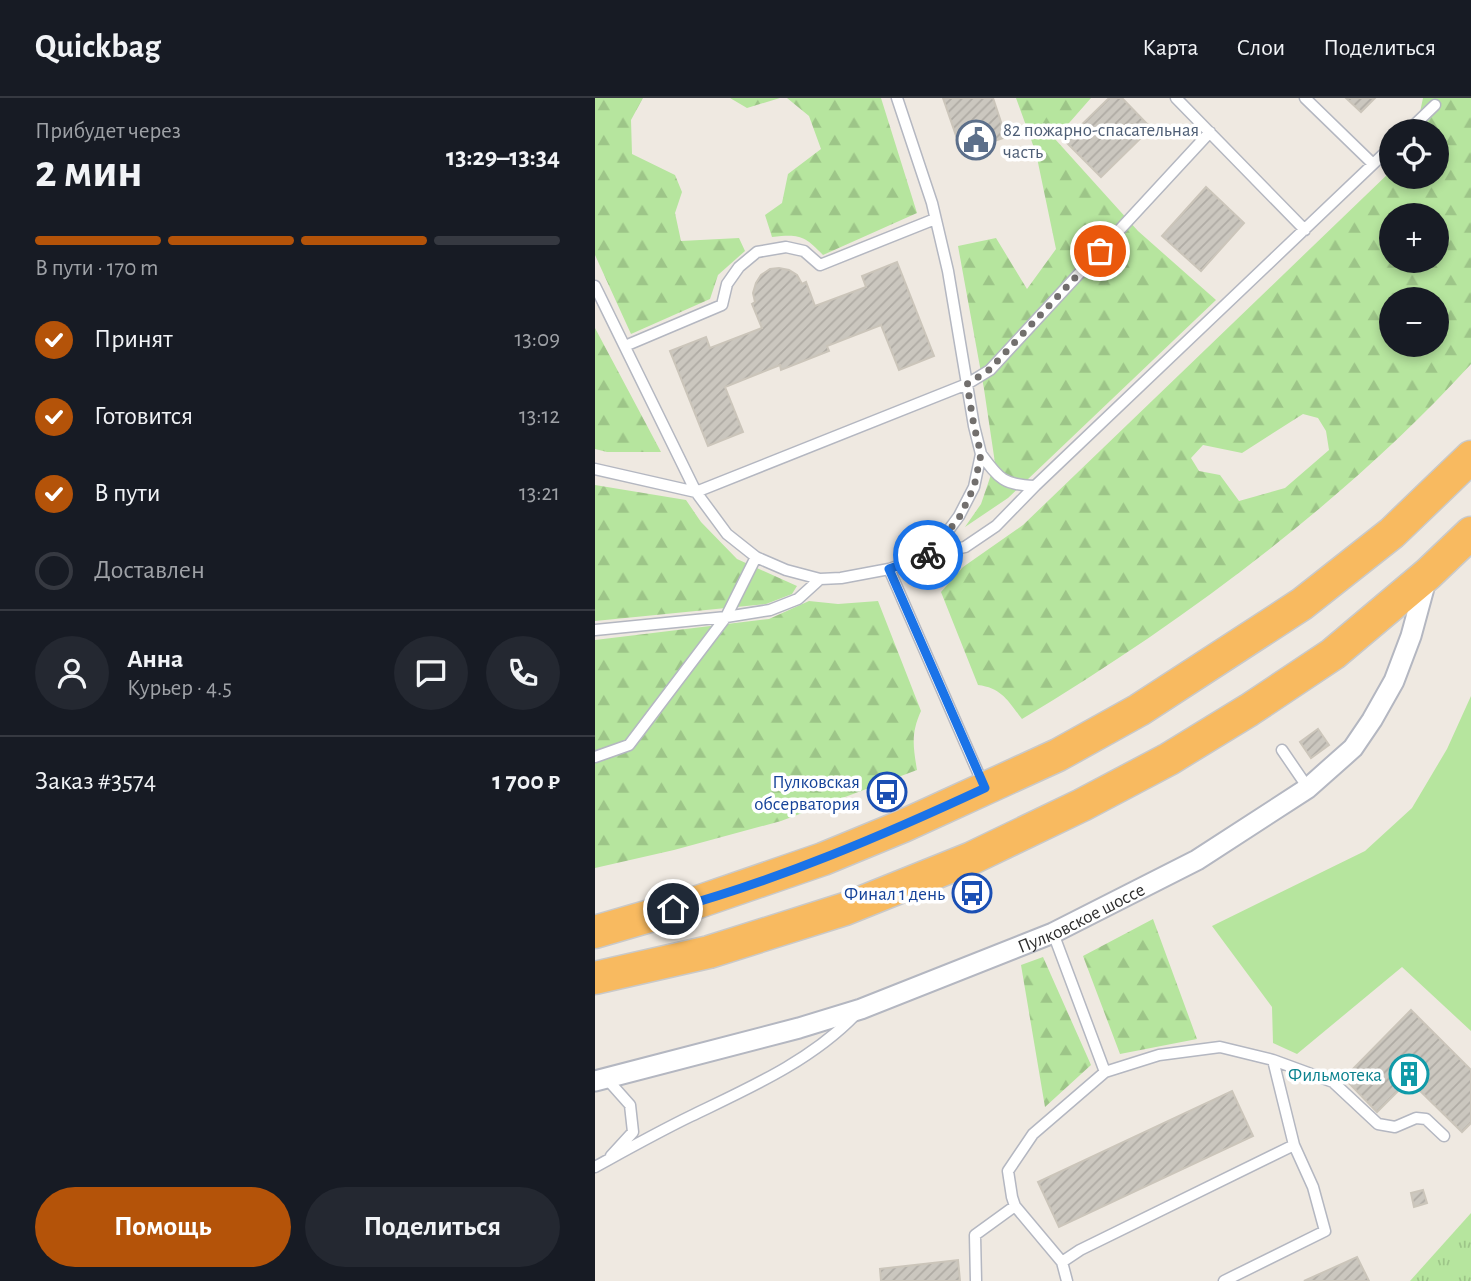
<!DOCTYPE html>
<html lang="ru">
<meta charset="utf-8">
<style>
:root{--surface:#171b24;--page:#242831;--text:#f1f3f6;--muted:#9ea1a6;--line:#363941;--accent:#b45309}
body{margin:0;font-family:"Alegreya Sans",sans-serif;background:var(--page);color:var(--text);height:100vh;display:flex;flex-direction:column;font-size:26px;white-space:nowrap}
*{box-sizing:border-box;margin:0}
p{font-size:23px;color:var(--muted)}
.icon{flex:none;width:38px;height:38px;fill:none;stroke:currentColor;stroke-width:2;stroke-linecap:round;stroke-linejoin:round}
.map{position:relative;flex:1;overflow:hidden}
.side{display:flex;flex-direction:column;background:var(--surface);width:595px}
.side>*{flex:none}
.tools{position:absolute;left:784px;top:21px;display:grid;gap:14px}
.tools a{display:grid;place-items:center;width:70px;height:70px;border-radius:50%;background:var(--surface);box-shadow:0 4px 10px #0003;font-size:35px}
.pin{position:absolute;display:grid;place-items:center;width:60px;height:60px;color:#fff;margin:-30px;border:4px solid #fff;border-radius:50%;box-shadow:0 2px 7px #0007}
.courier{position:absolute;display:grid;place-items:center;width:70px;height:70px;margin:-35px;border:5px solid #1a73e8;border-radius:50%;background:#fff;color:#222;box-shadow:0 2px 9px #0007}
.overview em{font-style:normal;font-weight:700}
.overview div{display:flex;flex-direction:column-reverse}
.overview{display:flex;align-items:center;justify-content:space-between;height:119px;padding:0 35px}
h1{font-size:46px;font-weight:700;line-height:52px}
.bar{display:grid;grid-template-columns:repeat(4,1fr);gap:10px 7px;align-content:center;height:84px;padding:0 35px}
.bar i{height:9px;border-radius:5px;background:var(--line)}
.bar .selected{background:var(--accent)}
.bar p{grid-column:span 4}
.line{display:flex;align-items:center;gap:18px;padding:0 35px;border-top:2px solid var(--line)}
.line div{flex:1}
.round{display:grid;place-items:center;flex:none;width:74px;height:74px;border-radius:37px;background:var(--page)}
ol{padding:0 35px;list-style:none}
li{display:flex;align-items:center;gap:21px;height:77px}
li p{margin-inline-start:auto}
li .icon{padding:7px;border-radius:50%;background:var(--accent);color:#fff;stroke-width:4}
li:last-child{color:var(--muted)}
li i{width:38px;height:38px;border:4px solid var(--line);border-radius:50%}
.action{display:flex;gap:14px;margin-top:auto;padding:14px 35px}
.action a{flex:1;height:80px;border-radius:42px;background:var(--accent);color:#fff;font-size:28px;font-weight:700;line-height:80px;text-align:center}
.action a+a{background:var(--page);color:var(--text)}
header{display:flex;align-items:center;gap:42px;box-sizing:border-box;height:98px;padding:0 35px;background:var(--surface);border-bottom:2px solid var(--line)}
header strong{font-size:33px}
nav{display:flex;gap:38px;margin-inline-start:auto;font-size:24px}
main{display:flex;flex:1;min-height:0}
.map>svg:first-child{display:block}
.grass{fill:url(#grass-tufts)}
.forest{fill:url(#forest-firs);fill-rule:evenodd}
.garden{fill:#b6e59e}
.building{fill:url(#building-hatch);stroke:#cbc5ba;stroke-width:2}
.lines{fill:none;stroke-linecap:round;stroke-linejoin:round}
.service-casing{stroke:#b4b7c1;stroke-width:13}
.minor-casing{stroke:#b4b7c1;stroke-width:23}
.trunk-casing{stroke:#c9c9c9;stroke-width:35}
.service{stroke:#fff;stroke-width:10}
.minor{stroke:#fff;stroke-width:19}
.trunk{stroke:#f8ba60;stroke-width:32}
.done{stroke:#726f6d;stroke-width:7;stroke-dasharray:0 12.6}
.route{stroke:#1a73e8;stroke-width:9}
.labels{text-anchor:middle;stroke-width:7;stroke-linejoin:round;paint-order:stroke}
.service-label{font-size:19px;fill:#4e5e75;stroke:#fff;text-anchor:start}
.transit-label{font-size:19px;fill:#164399;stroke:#fff;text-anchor:end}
.street-label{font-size:19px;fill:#2e2e2e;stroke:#fff}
.culture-label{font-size:19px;fill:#0d838f;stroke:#fff;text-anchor:end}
</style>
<header>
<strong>Quickbag</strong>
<nav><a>Карта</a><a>Слои</a><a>Поделиться</a></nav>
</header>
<main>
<section class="side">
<div class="overview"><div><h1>2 мин</h1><p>Прибудет через</p></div><em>13:29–13:34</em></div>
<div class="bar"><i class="selected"></i><i class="selected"></i><i class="selected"></i><i></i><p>В пути · 170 m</p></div>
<ol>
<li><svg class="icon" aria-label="check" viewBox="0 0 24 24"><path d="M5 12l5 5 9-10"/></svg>Принят<p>13:09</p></li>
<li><svg class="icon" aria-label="check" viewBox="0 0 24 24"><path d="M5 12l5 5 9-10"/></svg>Готовится<p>13:12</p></li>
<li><svg class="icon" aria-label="check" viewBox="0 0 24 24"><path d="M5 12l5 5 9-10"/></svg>В пути<p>13:21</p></li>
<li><i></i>Доставлен</li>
</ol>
<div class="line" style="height:126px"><a class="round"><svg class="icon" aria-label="person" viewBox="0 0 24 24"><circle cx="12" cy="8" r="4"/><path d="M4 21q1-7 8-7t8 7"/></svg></a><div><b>Анна</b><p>Курьер · 4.5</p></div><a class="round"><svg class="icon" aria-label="chat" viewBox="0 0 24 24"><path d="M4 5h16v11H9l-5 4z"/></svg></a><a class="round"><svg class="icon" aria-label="phone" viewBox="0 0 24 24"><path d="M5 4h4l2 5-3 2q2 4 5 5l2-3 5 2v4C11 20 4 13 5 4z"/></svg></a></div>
<div class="line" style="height:91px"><div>Заказ #3574</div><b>1 700 ₽</b></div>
<div class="action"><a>Помощь</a><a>Поделиться</a></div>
</section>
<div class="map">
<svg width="876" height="1183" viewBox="0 0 876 1183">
<defs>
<pattern id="grass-tufts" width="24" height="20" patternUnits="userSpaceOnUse" patternTransform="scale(1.75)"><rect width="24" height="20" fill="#b6e59e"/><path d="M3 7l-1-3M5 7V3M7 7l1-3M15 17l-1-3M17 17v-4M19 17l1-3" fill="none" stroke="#9dc588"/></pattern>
<pattern id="forest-firs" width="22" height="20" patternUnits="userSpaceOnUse" patternTransform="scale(1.75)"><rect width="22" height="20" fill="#b6e59e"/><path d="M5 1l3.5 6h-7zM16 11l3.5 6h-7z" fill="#9dc588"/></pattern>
<pattern id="building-hatch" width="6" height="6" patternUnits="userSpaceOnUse" patternTransform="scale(1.75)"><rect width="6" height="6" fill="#cbc7bf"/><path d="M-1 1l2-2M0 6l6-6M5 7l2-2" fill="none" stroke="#afaba4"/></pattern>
</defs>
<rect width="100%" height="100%" fill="#efe9e1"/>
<path class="grass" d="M 876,1115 L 876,1183 L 815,1183 Z"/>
<path class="forest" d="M 0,0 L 48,0 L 36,22 L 37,56 L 80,77 L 87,94 L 80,115 L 86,143 L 144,140 L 150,153 L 123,177 L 115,201 L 36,236 L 0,157 Z
M 135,0 L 185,0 L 152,10 Z
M 192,0 L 286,0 L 322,115 L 228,157 C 209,137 204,136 177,139 L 170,117 L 187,105 L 193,76 L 226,51 L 214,18 Z
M 421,0 L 496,0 L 460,41 L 543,133 L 621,202 L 413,400 L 370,429 L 386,406 L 400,365 L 389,291 L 363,148 L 401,140 L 432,191 L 461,151 L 441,55 Z
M 828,0 L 876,0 L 876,266 C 750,404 587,525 427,621 C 413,603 407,590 383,587 L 346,494 L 368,469 L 428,427 L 796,73 L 796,79 L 842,79 L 842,33 L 821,33 ZM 796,117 L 842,117 L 842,163 L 796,163 ZM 796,201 L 842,201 L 842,247 L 796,247 ZM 708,316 L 723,320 L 731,333 L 734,352 L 690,390 L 644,403 L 625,377 L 604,373 L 596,360 L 608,347 L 647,355 Z
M 0,230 L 66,354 L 12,354 L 0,351 Z
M 0,387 L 91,402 L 106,424 L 142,461 L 202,488 L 197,496 L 171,506 L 0,523 Z
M 214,503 L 243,506 L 283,503 L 326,613 C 316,635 318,648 322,672 L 186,723 L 79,752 L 0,770 L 0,542 L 174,521 Z
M 558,821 L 602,941 L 525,956 L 488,858 Z
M 448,859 L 496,967 L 450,1009 L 426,867 Z"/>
<path class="garden" d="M 876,598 L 876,933 L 807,869 L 702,956 L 678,945 L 677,909 L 617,828 L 770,753 L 817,710 L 852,651 Z"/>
<path class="building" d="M 348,0 L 398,0 L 411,39 L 396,44 L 396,51 L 392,56 L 386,56 L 381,49 L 367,55 Z
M 514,0 L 527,0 L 556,30 L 506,79 L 470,43 Z
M 751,0 L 780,0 L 766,14 Z
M 611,89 L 649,125 L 606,173 L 567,138 Z
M 302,164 L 339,258 L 304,272 L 286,227 L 232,248 L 234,253 L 186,272 L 185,267 L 130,289 L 148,334 L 113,348 L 75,253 L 111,239 L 115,250 L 167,230 L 157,206 L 160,204 L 158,195 L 161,185 L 166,177 L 175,171 L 184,170 L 194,172 L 202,177 L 207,186 L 211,184 L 220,208 L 271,189 L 267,178 Z
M 723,631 L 734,647 L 716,660 L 705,644 Z
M 816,912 L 876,972 L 876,1025 L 867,1034 L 814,982 L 782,1014 L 749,980 Z
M 637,993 L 658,1038 L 464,1129 L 443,1084 Z
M 828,1092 L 832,1105 L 819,1109 L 816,1095 Z
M 762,1159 L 774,1183 L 709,1183 Z
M 363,1162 L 365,1183 L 286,1183 L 285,1171 Z"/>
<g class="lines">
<defs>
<path id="service" d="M 581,0 L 710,132
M 710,0 L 778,66
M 813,33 L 840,7
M 0,188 L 101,394 L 132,436 L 161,459 L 191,472 L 225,481 L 246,480 L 294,471 L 336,456 L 364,418 L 379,389 L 386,356 L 379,328 L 353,173 L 337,105 L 302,0
M 30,248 L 127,207 L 132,186 L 144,169 L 162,154 L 191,149 L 209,153 L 225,167 L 340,121
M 386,356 C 404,381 409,387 440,388
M 0,371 L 101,394 L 372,286 L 395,272 L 615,34
M 336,456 L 370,449 L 401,428 L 440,388 L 796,49
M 294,471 L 388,686
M 0,532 L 131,519 L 175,512 L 203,501 L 225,481
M 687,652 L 713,690
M 0,659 L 34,647 L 131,519 L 161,459
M 458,835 L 510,974
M 678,962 L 738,984 L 783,1026 L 800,1029 L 821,1020 L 831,1021 L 849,1038
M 11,980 L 35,1007 L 38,1034 L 16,1058
M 0,1069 C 31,1052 63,1034 96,1018 C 154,990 216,963 261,916
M 467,1164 L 485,1152 L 699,1047
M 381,1183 L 380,1137 L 420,1108
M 472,1183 L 467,1164 L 420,1108 L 417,1099 L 413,1073 L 438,1036 L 510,974 L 564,957 L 625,949 L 678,962 L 699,1047 L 718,1089 L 730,1133 L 629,1183"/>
<g id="minor">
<path id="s1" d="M 0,983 L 204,930 L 266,911 L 458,835 L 602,762 L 713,690 L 758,650 L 777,622 L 799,583 L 816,538 L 832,479"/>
</g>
<path id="trunk" d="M 0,834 L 103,804 L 228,761 L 308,728 L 463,657 L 544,612 L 707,506 L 797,435 L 876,359
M 0,880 L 114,854 L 250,811 L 377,760 L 487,707 L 574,661 L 654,612 L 738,556 L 833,476 L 876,435"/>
</defs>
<use href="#service" class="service-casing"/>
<use href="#minor" class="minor-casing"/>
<use href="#trunk" class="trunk-casing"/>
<use href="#service" class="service"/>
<use href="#minor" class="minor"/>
<use href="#trunk" class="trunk"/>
</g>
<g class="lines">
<path class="done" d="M 333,457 L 336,456 L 365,418 L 379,389 L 386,356 L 379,328 L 372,286 L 394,272 L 505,153"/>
<path class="route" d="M 78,811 C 186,781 289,737 390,690 L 294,471 L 333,457"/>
</g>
<defs>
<symbol id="civic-ring" viewBox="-11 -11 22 22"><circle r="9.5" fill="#fff" stroke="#5c6f8a" stroke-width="1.5"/><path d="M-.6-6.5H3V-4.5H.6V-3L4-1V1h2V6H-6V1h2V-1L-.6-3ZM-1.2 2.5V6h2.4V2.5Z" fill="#5c6f8a"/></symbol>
<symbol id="bus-ring" viewBox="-11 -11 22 22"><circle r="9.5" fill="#fff" stroke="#1a4fb4" stroke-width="1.5"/><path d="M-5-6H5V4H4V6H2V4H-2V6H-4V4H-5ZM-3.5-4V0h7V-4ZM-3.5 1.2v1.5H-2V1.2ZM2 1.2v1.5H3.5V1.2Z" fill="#1a4fb4"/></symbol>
<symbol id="building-ring" viewBox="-11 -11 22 22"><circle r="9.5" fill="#fff" stroke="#0f9aa8" stroke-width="1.5"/><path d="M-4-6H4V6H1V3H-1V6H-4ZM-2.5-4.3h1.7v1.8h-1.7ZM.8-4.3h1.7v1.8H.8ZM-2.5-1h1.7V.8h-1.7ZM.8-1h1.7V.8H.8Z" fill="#0f9aa8"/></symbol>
</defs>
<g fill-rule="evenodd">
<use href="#civic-ring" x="359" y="20" width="44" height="44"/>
<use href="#bus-ring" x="270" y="672" width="44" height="44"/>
<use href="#bus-ring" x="355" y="773" width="44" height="44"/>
<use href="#building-ring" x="792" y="954" width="44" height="44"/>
</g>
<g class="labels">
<g class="service-label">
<text x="408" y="38">82 пожарно-спасательная<tspan x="408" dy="22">часть</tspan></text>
</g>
<g class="transit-label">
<text x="265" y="690">Пулковская<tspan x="265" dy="22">обсерватория</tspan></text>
<text x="350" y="802">Финал 1 день</text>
</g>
<g class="street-label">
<text dy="7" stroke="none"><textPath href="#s1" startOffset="514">Пулковское шоссе</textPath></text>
</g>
<g class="culture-label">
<text x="787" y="983">Фильмотека</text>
</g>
</g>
</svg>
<div class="tools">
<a><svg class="icon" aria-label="locate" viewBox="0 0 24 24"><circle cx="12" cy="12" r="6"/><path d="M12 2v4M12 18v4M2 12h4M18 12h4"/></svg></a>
<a>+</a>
<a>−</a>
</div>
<div class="pin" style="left:505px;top:153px;background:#ea580c"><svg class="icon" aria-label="bag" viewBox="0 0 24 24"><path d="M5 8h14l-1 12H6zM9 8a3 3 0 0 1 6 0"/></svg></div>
<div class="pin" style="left:78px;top:811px;background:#1f2937"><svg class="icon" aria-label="home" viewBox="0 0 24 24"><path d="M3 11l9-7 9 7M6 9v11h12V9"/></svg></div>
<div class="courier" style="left:333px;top:457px"><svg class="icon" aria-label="bike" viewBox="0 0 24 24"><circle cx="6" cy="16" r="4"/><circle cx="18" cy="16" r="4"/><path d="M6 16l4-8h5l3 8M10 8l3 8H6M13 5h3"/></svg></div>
</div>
</main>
